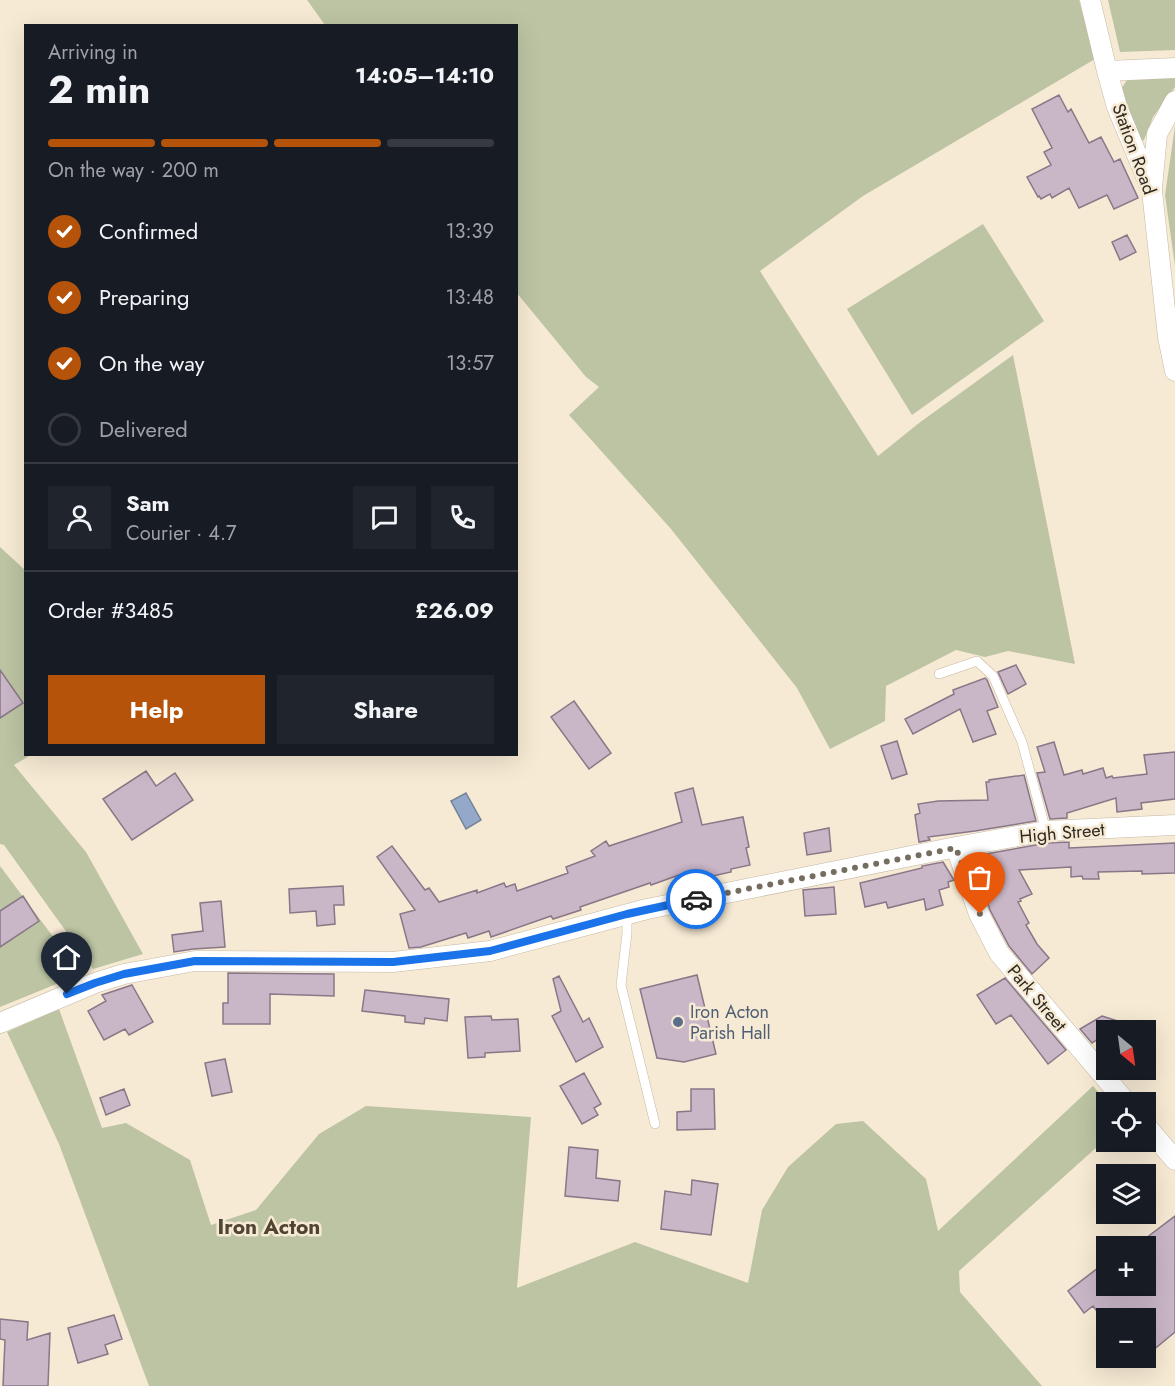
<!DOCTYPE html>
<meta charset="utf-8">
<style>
:root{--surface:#171b24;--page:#20242c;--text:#f1f3f6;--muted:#9ea1a6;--line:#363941;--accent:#b45309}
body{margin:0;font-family:Jost,sans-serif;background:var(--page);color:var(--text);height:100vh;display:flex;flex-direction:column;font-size:22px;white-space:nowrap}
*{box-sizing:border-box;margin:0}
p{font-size:20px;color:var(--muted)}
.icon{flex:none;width:33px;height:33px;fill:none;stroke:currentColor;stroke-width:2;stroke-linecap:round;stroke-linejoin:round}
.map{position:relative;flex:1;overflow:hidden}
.details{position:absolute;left:24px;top:24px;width:494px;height:732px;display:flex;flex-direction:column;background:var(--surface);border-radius:0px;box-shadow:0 6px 24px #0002}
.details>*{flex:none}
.needle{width:39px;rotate:151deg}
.fabs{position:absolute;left:1096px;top:1020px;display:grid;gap:12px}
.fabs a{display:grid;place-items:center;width:60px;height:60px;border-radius:0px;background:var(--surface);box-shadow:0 6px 24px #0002;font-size:30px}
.pin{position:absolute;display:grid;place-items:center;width:51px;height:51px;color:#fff;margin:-62px -26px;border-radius:50% 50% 50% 0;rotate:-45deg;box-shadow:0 0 6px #0007}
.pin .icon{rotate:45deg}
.courier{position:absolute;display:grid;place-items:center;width:60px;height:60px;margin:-30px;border:4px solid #1a73e8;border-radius:50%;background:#fff;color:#222;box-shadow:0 2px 8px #0007}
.summary em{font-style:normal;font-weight:700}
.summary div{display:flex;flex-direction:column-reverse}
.summary{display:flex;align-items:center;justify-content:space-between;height:102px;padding:0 24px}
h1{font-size:39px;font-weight:700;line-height:45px}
.bar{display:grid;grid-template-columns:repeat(4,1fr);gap:9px 6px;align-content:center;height:72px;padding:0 24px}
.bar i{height:8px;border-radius:4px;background:var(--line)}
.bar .selected{background:var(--accent)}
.bar p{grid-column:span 4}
.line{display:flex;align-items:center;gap:15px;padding:0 24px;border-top:2px solid var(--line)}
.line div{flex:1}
.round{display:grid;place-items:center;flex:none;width:63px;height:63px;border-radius:0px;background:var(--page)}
ol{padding:0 24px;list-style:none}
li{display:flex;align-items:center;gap:18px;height:66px}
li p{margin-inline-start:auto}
li .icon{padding:6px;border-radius:50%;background:var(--accent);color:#fff;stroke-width:4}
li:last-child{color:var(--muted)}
li i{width:33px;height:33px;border:3px solid var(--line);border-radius:50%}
.button{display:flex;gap:12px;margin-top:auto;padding:12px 24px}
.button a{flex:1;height:69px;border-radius:0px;background:var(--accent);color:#fff;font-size:24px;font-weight:700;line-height:69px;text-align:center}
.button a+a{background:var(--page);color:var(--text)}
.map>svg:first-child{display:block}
.green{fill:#bcc4a3}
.water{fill:#94a9ca;stroke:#758397;stroke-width:1.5}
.building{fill:#c9b6c7;stroke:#897787;stroke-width:1.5}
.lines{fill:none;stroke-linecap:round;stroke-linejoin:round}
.lane-casing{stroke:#c5b8a3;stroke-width:10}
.street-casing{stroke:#c5b8a3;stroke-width:21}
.lane{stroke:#fff;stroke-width:9}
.street{stroke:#fff;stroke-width:20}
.done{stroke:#746d60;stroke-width:6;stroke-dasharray:0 10.8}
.route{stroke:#1a73e8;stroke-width:8}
.service-dot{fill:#5c6f8a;stroke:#f7ead4;stroke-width:2}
.labels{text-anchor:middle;stroke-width:5;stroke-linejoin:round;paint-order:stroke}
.street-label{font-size:18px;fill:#2e2a21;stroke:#f7ead4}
.service-label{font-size:18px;fill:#4e5e75;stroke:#f7ead4;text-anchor:start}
.quarter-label{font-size:21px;font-weight:bold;fill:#504533;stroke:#f7ead4}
</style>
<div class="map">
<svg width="1175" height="1386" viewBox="0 0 1175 1386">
<rect width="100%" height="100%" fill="#f7ead4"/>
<path class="green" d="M 307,0 L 1079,0 L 1095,59 L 863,196 L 760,271 L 878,456 L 919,423 L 1013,355 L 1075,664 L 1008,651 L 985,657 L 956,650 L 886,686 L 885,721 L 830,749 L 797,688 L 671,529 L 569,415 L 599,387 L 586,377 L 516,292 L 516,26 L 325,25 Z
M 1108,0 L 1175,0 L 1175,50 L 1120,52 Z
M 1130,76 L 1175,77 L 1175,87 L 1153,117 L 1144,140 L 1139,142 L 1121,89 Z
M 1175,126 L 1175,266 L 1165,195 Z
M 983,224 L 1044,321 L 912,415 L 847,309 Z
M 0,547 L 25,570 L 26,754 L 31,755 L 14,765 L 86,852 L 143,954 L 93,969 L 4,845 L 0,844 Z
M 0,866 L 81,974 L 0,1007 Z
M 59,1009 L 102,1128 L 126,1123 L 190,1160 L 211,1225 L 256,1210 L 319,1134 L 366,1106 L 531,1117 L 517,1288 L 635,1242 L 748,1283 L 762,1210 L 788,1167 L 836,1124 L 863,1121 L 926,1179 L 938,1231 L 1093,1086 L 1107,1102 L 1107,1138 L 959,1271 L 960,1292 L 1042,1386 L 149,1386 L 59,1144 L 7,1032 Z"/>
<path class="water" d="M 466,793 L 481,820 L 466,829 L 451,801 Z"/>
<path class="building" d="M 1059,95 L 1068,112 L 1071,109 L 1089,143 L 1101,137 L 1114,162 L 1120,159 L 1138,198 L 1114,209 L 1107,195 L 1079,208 L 1069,188 L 1052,198 L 1050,194 L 1041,199 L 1039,196 L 1038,197 L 1027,177 L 1051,165 L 1044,152 L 1052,148 L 1032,109 Z
M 1127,235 L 1136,252 L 1120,260 L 1112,242 Z
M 1016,665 L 1026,684 L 1008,694 L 998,672 Z
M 0,670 L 23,703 L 0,718 Z
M 985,678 L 987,680 L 998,707 L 987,711 L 996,734 L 973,742 L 960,709 L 913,734 L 905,719 L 954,694 L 953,690 Z
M 574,701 L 611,753 L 589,769 L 551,717 Z
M 897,741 L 907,774 L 892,779 L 881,746 Z
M 1054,742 L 1064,775 L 1082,770 L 1083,774 L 1103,768 L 1106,778 L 1112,776 L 1113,778 L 1147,774 L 1144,755 L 1175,752 L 1175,799 L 1141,803 L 1142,809 L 1117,812 L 1116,798 L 1067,813 L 1067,818 L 1050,819 L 1037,773 L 1045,772 L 1037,747 Z
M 146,771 L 156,786 L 175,773 L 193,800 L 132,840 L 103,799 Z
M 1024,775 L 1036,821 L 975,831 L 928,837 L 930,840 L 919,842 L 915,815 L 920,813 L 918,804 L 938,801 L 988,800 L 986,782 L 989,782 L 989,780 Z
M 693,788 L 702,825 L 743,817 L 749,847 L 746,848 L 750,865 L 731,869 L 731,872 L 708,877 L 707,873 L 680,879 L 679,875 L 651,885 L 650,883 L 580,907 L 581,910 L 553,919 L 551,916 L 491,937 L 489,931 L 468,938 L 466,933 L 421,947 L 409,948 L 400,914 L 415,910 L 377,857 L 392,846 L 425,890 L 429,888 L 439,902 L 477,890 L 477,893 L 504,883 L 506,887 L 515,884 L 517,891 L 568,873 L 566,867 L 595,856 L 591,851 L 606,841 L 609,846 L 682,822 L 675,793 Z
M 829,828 L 831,851 L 807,855 L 804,833 Z
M 1069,842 L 1069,848 L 1175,843 L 1175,873 L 1142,874 L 1142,871 L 1098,872 L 1099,879 L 1083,879 L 1082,876 L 1071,877 L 1071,867 L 1019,870 L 1032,894 L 1020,899 L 1021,901 L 1018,902 L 1029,923 L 1026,925 L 1037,944 L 1049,958 L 1032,974 L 1009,946 L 990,910 L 974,862 L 982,860 L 980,855 L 1047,843 Z
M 943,862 L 954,880 L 948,882 L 949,887 L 939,890 L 943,905 L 926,910 L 924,899 L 888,908 L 886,902 L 865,907 L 860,883 L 922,868 L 922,866 Z
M 343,886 L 344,905 L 334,905 L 335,924 L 317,926 L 316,911 L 290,913 L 289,889 Z
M 834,887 L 836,914 L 805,916 L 803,890 Z
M 23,896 L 39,921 L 0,947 L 0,911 Z
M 221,901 L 225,947 L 193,949 L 174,952 L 172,935 L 203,931 L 200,903 Z
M 228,973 L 334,974 L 334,996 L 270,994 L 270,1024 L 223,1024 L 223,1003 L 228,1003 Z
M 697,975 L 716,1054 L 684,1062 L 657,1058 L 640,989 Z
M 559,976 L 583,1022 L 589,1018 L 603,1047 L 576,1062 L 552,1016 L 561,1011 L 553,979 Z
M 1005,978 L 1066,1050 L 1048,1064 L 1011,1015 L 996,1024 L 977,995 Z
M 132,985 L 153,1022 L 129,1035 L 125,1029 L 104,1040 L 88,1011 L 106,1001 L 102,995 Z
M 365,990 L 449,999 L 447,1021 L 425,1018 L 424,1024 L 405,1022 L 405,1016 L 362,1011 Z
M 491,1016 L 492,1020 L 518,1019 L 520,1051 L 485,1053 L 485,1057 L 468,1058 L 465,1017 Z
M 1102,1016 L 1124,1023 L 1112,1030 L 1107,1030 L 1107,1033 L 1092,1043 L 1080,1029 Z
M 225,1059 L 232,1092 L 212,1096 L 205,1063 Z
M 584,1073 L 601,1104 L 594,1108 L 598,1115 L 582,1124 L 560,1086 Z
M 124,1089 L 130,1105 L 106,1115 L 100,1098 Z
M 691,1089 L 714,1089 L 715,1129 L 677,1130 L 677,1112 L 691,1111 Z
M 569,1147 L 598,1150 L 596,1178 L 620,1181 L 618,1201 L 565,1196 Z
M 692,1180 L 718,1184 L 711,1235 L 661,1229 L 665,1191 L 691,1195 Z
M 1175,1216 L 1175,1332 L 1146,1356 L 1146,1318 L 1102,1318 L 1093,1306 L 1084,1313 L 1068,1291 L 1107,1261 L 1107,1286 L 1146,1286 L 1146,1238 Z
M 114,1315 L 122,1339 L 105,1345 L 108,1354 L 78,1363 L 68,1328 Z
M 0,1319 L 28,1322 L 27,1340 L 50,1333 L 48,1386 L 3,1386 L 5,1340 L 0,1339 Z"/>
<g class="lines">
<defs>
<path id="lane" d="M 939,674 L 977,661 L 993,676 L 1022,742 L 1046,831
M 627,915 L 627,933 L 621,985 L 655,1124"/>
<path id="street" d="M 1090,0 L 1107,71 L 1117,107 L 1152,191 L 1168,337 L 1175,371
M 1107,71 L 1175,68
M 1152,188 L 1157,134 L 1175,101
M 956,847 L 979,914 L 999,953 L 1126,1102
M 0,1023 L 95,983 L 124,974 L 195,961 L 393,962 L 490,951 L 647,909 L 956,847 L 1046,831 L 1175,825
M 1146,1126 L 1175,1160"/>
</defs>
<use href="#lane" class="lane-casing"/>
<use href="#street" class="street-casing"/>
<use href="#lane" class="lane"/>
<use href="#street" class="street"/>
</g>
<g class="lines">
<path class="done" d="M 696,899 L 956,848 L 980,914"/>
<path class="route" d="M 67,994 L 95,983 L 124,974 L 195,961 L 393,962 L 490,951 L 627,914 L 696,899"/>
</g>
<circle class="service-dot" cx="678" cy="1022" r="6"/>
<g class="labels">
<g class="street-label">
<text transform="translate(1134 149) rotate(70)" y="6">Station Road</text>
<text transform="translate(1062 833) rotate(-5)" y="6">High Street</text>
<text transform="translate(1037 998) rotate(50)" y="6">Park Street</text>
</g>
<g class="service-label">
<text x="690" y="1018">Iron Acton<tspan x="690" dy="21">Parish Hall</tspan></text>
</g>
<g class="quarter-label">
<text x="269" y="1234">Iron Acton</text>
</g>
</g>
</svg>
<div class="fabs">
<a><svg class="needle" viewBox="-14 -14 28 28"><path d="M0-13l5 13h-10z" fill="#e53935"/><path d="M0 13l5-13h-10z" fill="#9ea1a6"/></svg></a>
<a><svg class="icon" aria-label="locate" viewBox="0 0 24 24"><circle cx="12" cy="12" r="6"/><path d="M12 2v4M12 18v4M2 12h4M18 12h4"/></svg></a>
<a><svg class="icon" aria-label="layers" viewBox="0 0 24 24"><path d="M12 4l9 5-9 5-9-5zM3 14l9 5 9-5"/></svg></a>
<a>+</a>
<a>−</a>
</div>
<div class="pin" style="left:980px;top:914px;background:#ea580c"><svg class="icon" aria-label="bag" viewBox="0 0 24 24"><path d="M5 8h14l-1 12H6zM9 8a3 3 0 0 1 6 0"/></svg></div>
<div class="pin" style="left:67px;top:994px;background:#1f2937"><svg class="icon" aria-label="home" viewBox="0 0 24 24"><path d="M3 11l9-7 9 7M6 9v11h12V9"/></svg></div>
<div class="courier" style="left:696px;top:899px"><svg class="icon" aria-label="car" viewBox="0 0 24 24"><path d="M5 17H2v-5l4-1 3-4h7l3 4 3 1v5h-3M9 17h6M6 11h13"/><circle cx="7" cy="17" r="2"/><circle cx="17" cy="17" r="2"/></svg></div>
<section class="details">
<div class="summary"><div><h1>2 min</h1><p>Arriving in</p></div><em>14:05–14:10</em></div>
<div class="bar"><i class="selected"></i><i class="selected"></i><i class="selected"></i><i></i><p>On the way · 200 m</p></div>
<ol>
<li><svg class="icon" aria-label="check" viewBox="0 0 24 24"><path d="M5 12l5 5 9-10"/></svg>Confirmed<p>13:39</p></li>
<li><svg class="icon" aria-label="check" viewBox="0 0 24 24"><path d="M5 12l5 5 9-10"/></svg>Preparing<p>13:48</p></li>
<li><svg class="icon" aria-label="check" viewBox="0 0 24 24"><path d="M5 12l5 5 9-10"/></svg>On the way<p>13:57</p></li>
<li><i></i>Delivered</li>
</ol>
<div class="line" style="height:108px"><a class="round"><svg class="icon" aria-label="person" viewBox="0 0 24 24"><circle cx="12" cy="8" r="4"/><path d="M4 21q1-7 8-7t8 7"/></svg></a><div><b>Sam</b><p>Courier · 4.7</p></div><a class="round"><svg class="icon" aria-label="chat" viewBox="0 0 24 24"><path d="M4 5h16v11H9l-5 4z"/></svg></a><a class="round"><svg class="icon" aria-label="phone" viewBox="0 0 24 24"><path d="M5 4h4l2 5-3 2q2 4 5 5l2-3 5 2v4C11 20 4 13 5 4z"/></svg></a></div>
<div class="line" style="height:78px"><div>Order #3485</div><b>£26.09</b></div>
<div class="button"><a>Help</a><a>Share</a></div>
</section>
</div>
